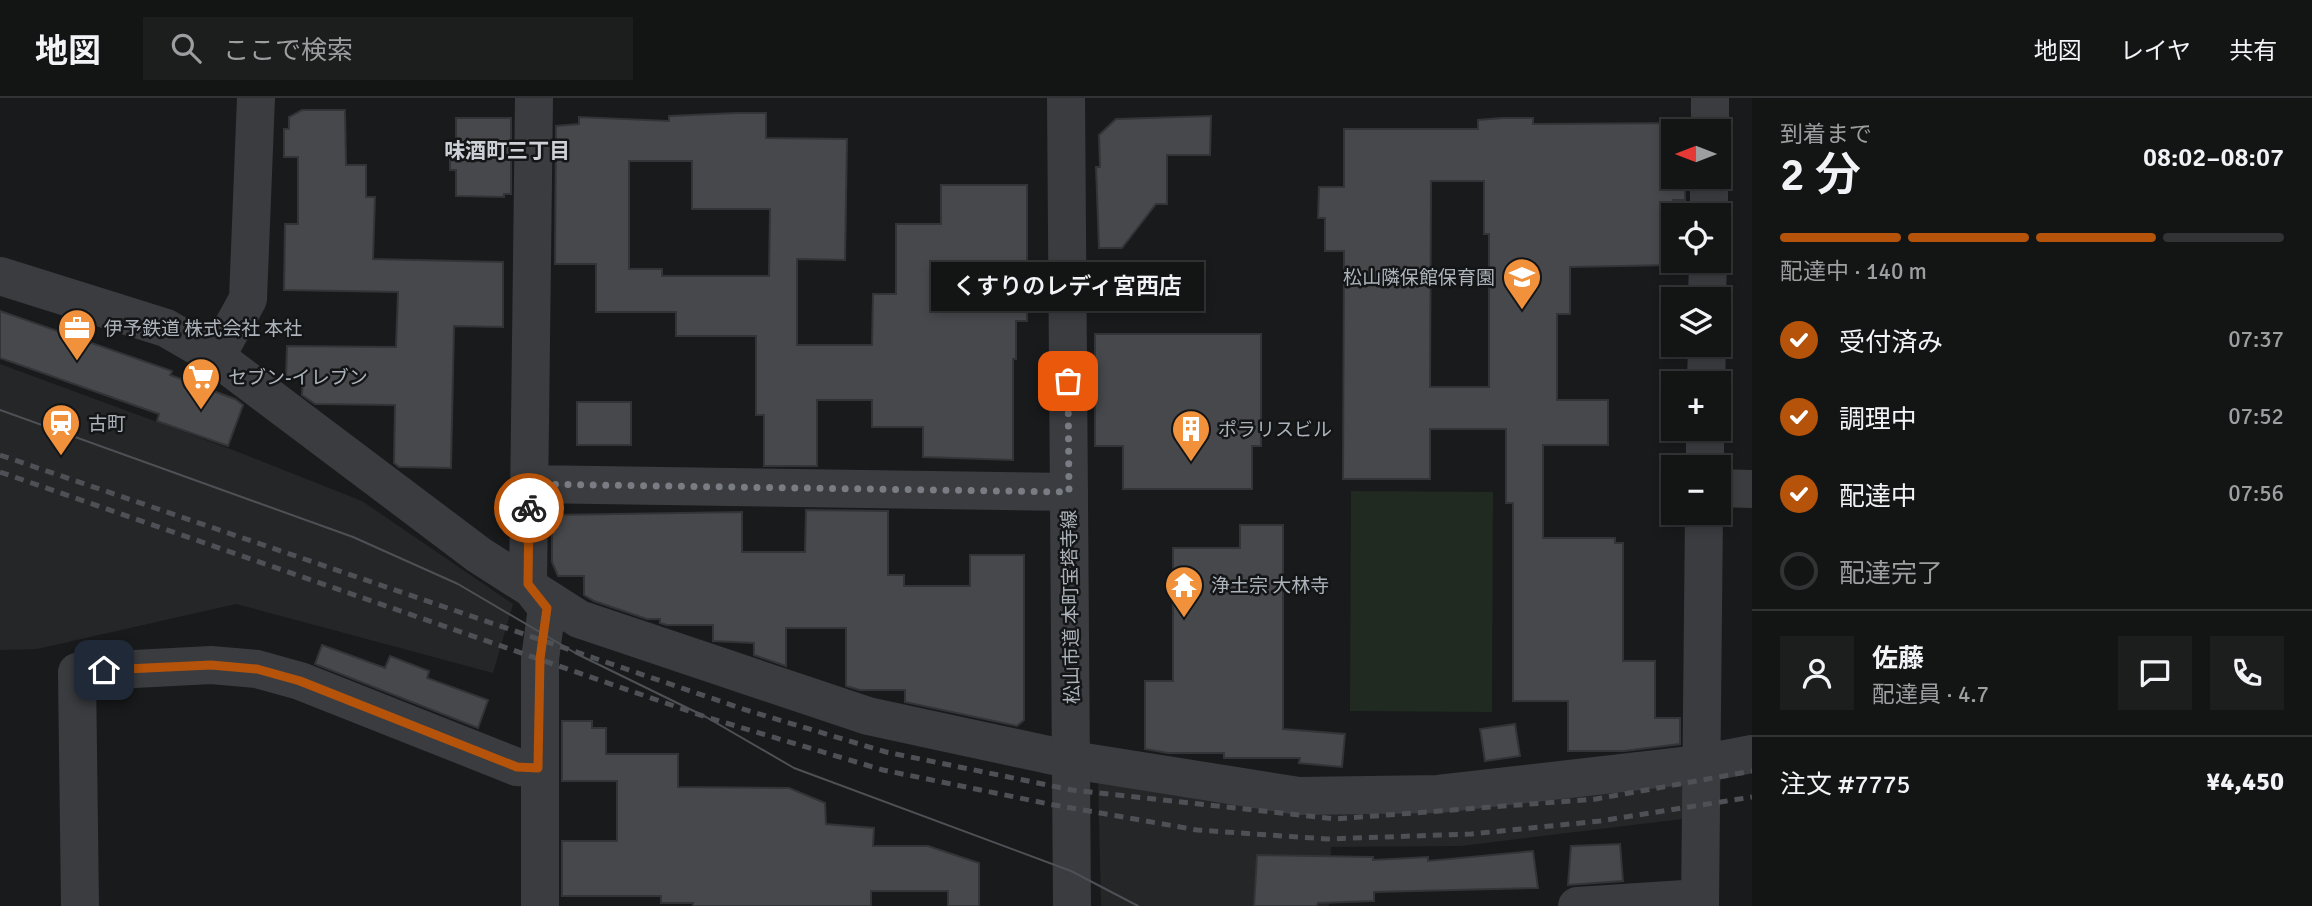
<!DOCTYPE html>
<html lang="ja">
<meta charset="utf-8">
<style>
:root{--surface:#131414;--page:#1c1d1d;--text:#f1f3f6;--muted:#9d9ea0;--line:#323334;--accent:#b45309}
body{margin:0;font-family:Signika,"Noto Sans JP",sans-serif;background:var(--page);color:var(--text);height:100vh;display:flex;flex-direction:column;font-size:26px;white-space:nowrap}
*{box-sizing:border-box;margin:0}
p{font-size:23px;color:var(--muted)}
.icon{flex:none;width:38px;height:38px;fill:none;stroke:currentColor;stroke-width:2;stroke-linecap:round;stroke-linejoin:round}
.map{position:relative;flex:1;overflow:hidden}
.side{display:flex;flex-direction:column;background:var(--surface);width:560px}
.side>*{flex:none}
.needle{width:46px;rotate:270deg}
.controls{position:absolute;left:1661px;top:21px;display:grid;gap:14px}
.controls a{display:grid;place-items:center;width:70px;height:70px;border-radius:0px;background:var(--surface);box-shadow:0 4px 10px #0003,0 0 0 2px var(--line);font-size:35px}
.pin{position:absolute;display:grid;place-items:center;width:60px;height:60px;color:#fff;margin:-30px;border-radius:14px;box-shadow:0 4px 10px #0006}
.courier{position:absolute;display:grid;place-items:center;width:70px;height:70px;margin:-35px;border:5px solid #b45309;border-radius:50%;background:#fff;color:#222;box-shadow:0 2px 9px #0007}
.bubble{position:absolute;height:49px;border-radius:0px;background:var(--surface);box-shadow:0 4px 10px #0003,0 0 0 2px var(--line);font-size:23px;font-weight:600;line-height:49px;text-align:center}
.headline em{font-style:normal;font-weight:600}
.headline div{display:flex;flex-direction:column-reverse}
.headline{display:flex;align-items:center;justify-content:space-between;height:119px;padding:0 28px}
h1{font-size:46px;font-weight:600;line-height:52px}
.bar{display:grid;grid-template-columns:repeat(4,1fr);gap:10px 7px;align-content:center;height:84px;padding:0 28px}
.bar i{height:9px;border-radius:5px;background:var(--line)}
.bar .selected{background:var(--accent)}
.bar p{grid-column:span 4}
.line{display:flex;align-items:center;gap:18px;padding:0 28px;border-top:2px solid var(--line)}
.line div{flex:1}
.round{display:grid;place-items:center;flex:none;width:74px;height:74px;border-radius:0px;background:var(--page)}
ol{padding:0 28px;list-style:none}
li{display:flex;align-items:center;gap:21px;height:77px}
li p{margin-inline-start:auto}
li .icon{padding:7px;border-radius:50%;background:var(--accent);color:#fff;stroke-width:4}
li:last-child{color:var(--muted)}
li i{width:38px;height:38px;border:4px solid var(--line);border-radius:50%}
header{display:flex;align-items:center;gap:42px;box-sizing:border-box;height:98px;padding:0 35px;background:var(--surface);border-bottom:2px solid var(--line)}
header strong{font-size:33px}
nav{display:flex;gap:38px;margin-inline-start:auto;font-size:24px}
.search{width:490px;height:63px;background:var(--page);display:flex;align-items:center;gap:18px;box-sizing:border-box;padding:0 24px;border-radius:0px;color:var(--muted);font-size:26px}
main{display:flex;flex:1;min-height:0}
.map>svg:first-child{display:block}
.built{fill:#252628}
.green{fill:#212a21}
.building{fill:#46484b;stroke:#333437;stroke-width:2;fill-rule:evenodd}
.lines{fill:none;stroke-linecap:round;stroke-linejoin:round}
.minor{stroke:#3a3c40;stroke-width:38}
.tertiary{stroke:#3a3c40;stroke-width:38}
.tram{stroke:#4d5155;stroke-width:2}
.rail{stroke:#4d5155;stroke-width:5;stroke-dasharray:9 7;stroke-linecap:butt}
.done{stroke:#797d83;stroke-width:7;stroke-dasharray:0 12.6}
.route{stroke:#b45309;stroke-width:9}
.labels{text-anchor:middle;stroke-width:5;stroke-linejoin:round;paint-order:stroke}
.poi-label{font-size:19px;fill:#acb3bb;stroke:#141516;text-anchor:start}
.street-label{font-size:19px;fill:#acb3bb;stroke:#141516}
.neighbourhood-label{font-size:21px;font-weight:bold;fill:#cdd1d7;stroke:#141516}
</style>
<header>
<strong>地図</strong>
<div class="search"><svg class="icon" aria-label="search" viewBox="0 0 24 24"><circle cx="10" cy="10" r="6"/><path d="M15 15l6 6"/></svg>ここで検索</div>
<nav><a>地図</a><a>レイヤ</a><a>共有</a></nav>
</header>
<main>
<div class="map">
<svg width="1752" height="808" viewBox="0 0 1752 808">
<rect width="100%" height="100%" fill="#191a1b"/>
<path class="built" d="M 0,266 L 233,352 L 362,403 L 513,506 L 493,575 L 236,506 L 37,551 L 0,552 Z
M 1699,669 L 1699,719 L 1461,748 L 1331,749 L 1329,808 L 1101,808 L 1098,679 L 1297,694 Z"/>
<path class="green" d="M 1351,393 L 1493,394 L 1492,614 L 1350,613 Z"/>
<path class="building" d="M 302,12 L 345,12 L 346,67 L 366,67 L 366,99 L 375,99 L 373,161 L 503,164 L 503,229 L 454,228 L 451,370 L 399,369 L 394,365 L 395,307 L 315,306 L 302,297 L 303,280 L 286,280 L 287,248 L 396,249 L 398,194 L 284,192 L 285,126 L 298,126 L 298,59 L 284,59 L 284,31 L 289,31 L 289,19 Z
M 736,15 L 766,15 L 766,40 L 847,41 L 845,162 L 797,161 L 797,247 L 872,247 L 873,196 L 896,196 L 896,126 L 941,126 L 941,87 L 1027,87 L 1027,223 L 1016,223 L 1016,261 L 1013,261 L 1013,362 L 923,359 L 923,329 L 872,329 L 872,302 L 817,302 L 817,368 L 764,368 L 764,317 L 756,317 L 756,238 L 676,238 L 676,214 L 596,214 L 596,166 L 555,166 L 556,28 L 579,26 L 579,19 L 669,23 L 669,18 ZM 629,63 L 692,63 L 692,111 L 770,111 L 769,178 L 662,178 L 662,171 L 629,171 Z
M 1211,18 L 1210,57 L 1167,57 L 1167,106 L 1156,106 L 1122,150 L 1099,150 L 1096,69 L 1100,69 L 1099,37 L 1116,21 Z
M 456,20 L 511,20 L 511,96 L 504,96 L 504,99 L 456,98 L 456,72 L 450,72 L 450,43 L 456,44 Z
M 1502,20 L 1533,20 L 1533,26 L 1685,25 L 1685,33 L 1673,33 L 1673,79 L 1685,79 L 1685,102 L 1673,102 L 1673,167 L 1570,169 L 1570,216 L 1557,216 L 1557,302 L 1608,302 L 1608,347 L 1543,347 L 1543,440 L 1615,440 L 1615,445 L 1623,445 L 1623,563 L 1655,563 L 1655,620 L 1680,620 L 1680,646 L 1624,653 L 1568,653 L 1568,603 L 1513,603 L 1513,405 L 1506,405 L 1506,331 L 1430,331 L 1430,381 L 1343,381 L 1344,153 L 1325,153 L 1325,120 L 1318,120 L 1319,89 L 1344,89 L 1344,31 L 1478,31 L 1478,22 ZM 1431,83 L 1484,83 L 1484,136 L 1489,136 L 1489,289 L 1430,289 Z
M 0,213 L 172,273 L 170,277 L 235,301 L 243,307 L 228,348 L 157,323 L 159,316 L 0,260 Z
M 1095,236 L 1261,236 L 1261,348 L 1252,348 L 1252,391 L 1123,391 L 1123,348 L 1095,348 Z
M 577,304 L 631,304 L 631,347 L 577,347 Z
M 806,412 L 888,413 L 888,477 L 904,477 L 904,488 L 970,488 L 970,457 L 1024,457 L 1024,622 L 1017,628 L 905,604 L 905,592 L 860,592 L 846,588 L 846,530 L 786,530 L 786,568 L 754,557 L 754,545 L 713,543 L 713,527 L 667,527 L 660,525 L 660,521 L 647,521 L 594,503 L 584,497 L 584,478 L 558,478 L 552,464 L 552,417 L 742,414 L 742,454 L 805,454 Z
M 1240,427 L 1283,427 L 1283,631 L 1345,636 L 1342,669 L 1299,665 L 1300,660 L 1224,660 L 1224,655 L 1168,655 L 1145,651 L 1145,583 L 1173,583 L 1173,450 L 1240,450 Z
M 322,547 L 385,570 L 390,558 L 429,573 L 427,580 L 488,602 L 478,630 L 315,566 Z
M 562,623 L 592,623 L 592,630 L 606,630 L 606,656 L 678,656 L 678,689 L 789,690 L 825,705 L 826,726 L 874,730 L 873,748 L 928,748 L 979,765 L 979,808 L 948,808 L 948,793 L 871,793 L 871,808 L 693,808 L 693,805 L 661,805 L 661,798 L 562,798 L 562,743 L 617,743 L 617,683 L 562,683 Z
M 1515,626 L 1520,658 L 1485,663 L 1480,631 Z
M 1620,746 L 1623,783 L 1568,787 L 1571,748 Z
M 1533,753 L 1538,790 L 1374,794 L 1374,803 L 1318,805 L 1317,808 L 1254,808 L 1257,757 L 1373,759 L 1373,762 L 1428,759 L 1428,763 Z"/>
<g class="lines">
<path class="minor" d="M 534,0 L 528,486 L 547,510 L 540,561 L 540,808
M 1710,33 L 1710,0
M 1709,117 L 1709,79
M 0,178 L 166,230 L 216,259 L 479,457 L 579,521 L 868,618 L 1072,662 L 1299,698 L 1438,696 L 1700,666 L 1752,656
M 1707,201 L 1708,163
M 216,259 L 248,201 L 256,0
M 1706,285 L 1707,247
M 1705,369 L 1705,331
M 529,386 L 1069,394
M 1718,390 L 1752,391
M 80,808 L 77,574 L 211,567 L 257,571 L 300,583 L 517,669 L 538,670
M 1577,808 L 1700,800
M 1700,808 L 1704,415"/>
<path class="tertiary" d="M 1066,0 L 1072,808"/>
<path class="tram" d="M 0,312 L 353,439 L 458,486 L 577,556 L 706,619 L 794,670 L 1071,773 L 1138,808"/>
<path class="rail" d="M 0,357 L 746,612 L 886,654 L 1072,692 L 1335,721 L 1596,701 L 1752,673
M 0,374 L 706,619 L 883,672 L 1049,706 L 1197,732 L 1327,741 L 1471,736 L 1600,723 L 1752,699"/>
</g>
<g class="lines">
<path class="done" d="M 529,410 L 529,386 L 1069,394 L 1068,283"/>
<path class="route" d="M 104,572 L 211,567 L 257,571 L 300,583 L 517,669 L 538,670 L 540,561 L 547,510 L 528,486 L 529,410"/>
</g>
<defs>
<symbol id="school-pin" viewBox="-11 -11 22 30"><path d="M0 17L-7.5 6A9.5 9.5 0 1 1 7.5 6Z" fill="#f1913b" stroke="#141516"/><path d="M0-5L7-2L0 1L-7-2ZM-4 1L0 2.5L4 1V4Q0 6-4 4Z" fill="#fff"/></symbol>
<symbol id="office-pin" viewBox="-11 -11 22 30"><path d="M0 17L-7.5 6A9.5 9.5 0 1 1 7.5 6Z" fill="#f1913b" stroke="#141516"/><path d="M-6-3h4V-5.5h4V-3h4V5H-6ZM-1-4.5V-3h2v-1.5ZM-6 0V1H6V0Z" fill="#fff"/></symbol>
<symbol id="supermarket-pin" viewBox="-11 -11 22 30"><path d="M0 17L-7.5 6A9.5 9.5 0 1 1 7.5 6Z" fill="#f1913b" stroke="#141516"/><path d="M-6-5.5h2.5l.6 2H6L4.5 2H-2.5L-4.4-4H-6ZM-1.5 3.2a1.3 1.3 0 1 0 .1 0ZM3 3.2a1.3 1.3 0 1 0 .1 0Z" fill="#fff"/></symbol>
<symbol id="station-pin" viewBox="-11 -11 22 30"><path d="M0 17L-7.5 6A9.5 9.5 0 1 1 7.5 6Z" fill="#f1913b" stroke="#141516"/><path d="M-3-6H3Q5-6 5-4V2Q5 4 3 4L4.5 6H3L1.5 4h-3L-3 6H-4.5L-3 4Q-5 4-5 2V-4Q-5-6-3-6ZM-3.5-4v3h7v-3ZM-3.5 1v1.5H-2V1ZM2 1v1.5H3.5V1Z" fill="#fff"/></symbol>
<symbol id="building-pin" viewBox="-11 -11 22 30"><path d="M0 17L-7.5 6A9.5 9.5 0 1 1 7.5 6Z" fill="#f1913b" stroke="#141516"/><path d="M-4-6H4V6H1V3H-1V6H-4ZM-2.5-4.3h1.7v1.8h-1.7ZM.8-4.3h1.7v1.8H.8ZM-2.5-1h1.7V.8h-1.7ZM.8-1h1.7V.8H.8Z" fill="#fff"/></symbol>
<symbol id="temple-pin" viewBox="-11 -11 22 30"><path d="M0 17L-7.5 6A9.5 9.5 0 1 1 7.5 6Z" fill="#f1913b" stroke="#141516"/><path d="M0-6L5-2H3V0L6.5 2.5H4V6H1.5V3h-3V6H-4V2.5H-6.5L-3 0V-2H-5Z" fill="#fff"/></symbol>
</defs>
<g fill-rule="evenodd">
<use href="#school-pin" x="1500" y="157" width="44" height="60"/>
<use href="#office-pin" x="55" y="208" width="44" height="60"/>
<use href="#supermarket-pin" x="179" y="257" width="44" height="60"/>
<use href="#station-pin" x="39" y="303" width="44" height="60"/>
<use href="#building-pin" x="1169" y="309" width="44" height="60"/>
<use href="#temple-pin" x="1162" y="465" width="44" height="60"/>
</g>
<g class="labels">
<g class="poi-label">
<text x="1495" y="186" text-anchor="end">松山隣保館保育園</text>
<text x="104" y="237">伊予鉄道 株式会社 本社</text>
<text x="228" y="286">セブン-イレブン</text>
<text x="88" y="332">古町</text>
<text x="1218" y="338">ポラリスビル</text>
<text x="1211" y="494">浄土宗 大林寺</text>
</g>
<g class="street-label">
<text transform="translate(1070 509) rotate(-91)" y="7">松山市道 本町宝塔寺線</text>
</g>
<g class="neighbourhood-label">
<text x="507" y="60">味酒町三丁目</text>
</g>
</g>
</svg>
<div class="controls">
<a><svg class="needle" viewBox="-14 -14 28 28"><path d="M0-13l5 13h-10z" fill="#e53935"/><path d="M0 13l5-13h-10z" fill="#9d9ea0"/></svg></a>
<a><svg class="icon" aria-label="locate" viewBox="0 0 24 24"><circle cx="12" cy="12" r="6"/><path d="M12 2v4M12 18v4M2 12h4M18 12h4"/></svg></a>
<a><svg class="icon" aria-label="layers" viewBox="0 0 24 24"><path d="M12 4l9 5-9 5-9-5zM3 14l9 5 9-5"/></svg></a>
<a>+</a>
<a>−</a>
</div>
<div class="pin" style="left:1068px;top:283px;background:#ea580c"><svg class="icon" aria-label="bag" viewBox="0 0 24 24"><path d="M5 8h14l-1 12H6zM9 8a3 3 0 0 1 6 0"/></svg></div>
<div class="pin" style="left:104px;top:572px;background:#1f2937"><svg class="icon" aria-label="home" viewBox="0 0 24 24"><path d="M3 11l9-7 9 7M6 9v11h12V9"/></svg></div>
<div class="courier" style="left:529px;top:410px"><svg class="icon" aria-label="bike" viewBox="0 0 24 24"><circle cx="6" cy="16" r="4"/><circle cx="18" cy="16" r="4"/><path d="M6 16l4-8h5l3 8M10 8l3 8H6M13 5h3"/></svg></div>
<div class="bubble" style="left:931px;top:164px;width:273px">くすりのレディ宮西店</div>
</div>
<section class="side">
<div class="headline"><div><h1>2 分</h1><p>到着まで</p></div><em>08:02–08:07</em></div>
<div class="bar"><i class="selected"></i><i class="selected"></i><i class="selected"></i><i></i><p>配達中 · 140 m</p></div>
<ol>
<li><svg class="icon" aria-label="check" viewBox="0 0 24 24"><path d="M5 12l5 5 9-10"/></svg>受付済み<p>07:37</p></li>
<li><svg class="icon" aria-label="check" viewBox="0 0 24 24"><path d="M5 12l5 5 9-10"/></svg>調理中<p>07:52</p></li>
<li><svg class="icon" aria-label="check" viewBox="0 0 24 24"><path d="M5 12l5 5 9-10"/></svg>配達中<p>07:56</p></li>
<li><i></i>配達完了</li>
</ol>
<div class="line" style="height:126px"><a class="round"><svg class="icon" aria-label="person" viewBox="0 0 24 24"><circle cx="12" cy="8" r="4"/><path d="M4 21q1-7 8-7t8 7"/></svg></a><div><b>佐藤</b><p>配達員 · 4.7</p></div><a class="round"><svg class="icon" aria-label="chat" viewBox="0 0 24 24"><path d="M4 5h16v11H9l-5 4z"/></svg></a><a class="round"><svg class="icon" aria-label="phone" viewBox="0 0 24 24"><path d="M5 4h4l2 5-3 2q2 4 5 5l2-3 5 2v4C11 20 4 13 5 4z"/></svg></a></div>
<div class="line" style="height:91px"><div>注文 #7775</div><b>¥4,450</b></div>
</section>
</main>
